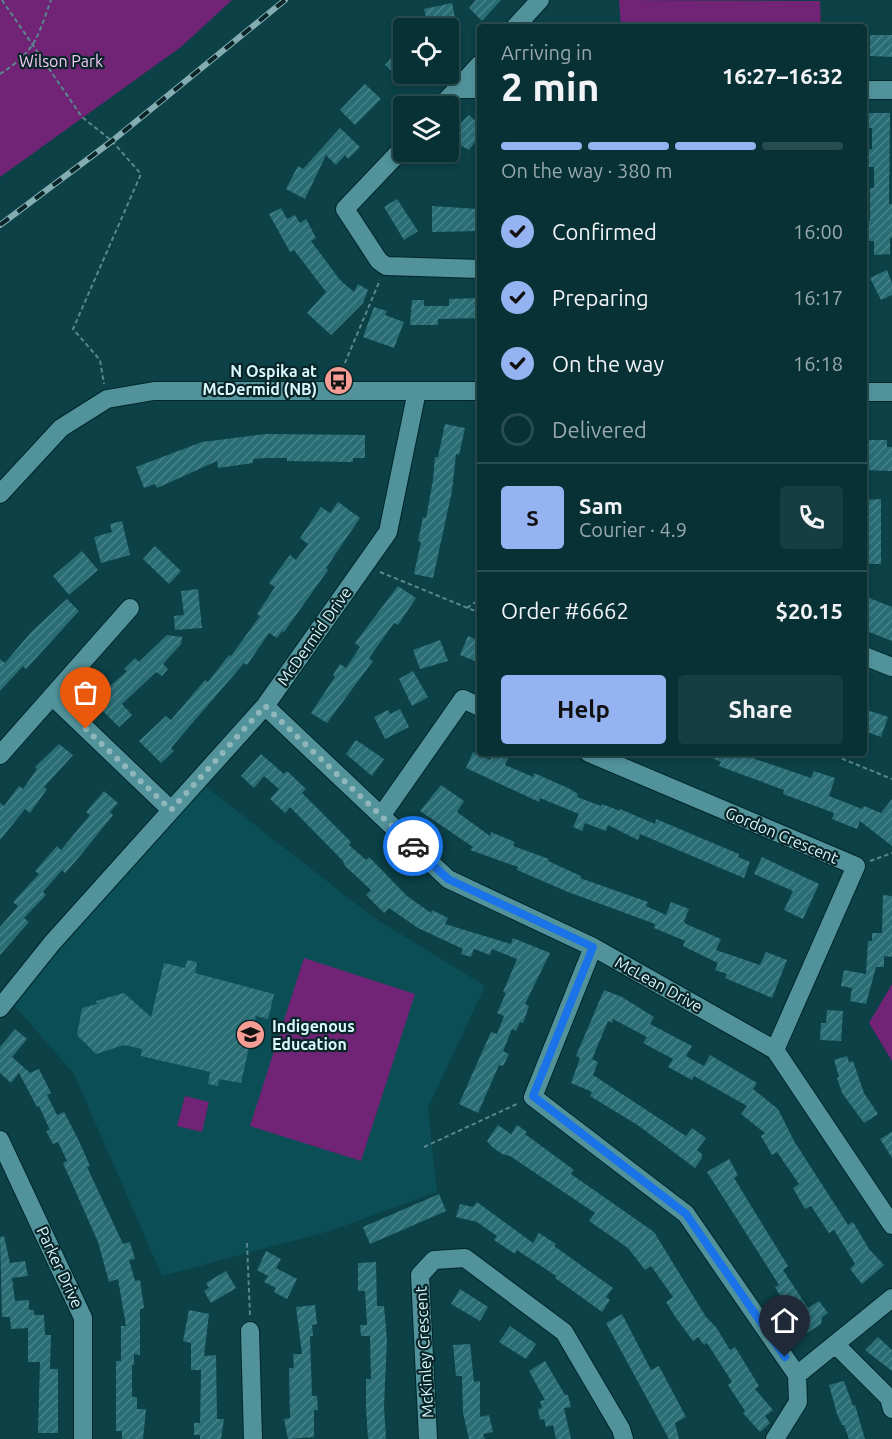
<!DOCTYPE html>
<meta charset="utf-8">
<style>
:root{--surface:#083135;--page:#163d41;--text:#f1f3f6;--muted:#98a9ad;--line:#294c50;--accent:#95b2f1}
body{margin:0;font-family:Ubuntu,sans-serif;background:var(--page);color:var(--text);height:100vh;display:flex;flex-direction:column;font-size:22px;white-space:nowrap}
*{box-sizing:border-box;margin:0}
p{font-size:20px;color:var(--muted)}
.icon{flex:none;width:33px;height:33px;fill:none;stroke:currentColor;stroke-width:2;stroke-linecap:round;stroke-linejoin:round}
.map{position:relative;flex:1;overflow:hidden}
.panel{position:absolute;left:477px;top:24px;width:390px;height:732px;display:flex;flex-direction:column;background:var(--surface);border-radius:6px;box-shadow:0 3px 9px #0003,0 0 0 2px var(--line)}
.panel>*{flex:none}
.buttons{position:absolute;left:393px;top:18px;display:grid;gap:12px}
.buttons a{display:grid;place-items:center;width:66px;height:66px;border-radius:6px;background:var(--surface);box-shadow:0 3px 9px #0003,0 0 0 2px var(--line);font-size:30px}
.pin{position:absolute;display:grid;place-items:center;width:51px;height:51px;color:#fff;margin:-62px -26px;border-radius:50% 50% 50% 0;rotate:-45deg;box-shadow:0 0 6px #0007}
.pin .icon{rotate:45deg}
.courier{position:absolute;display:grid;place-items:center;width:60px;height:60px;margin:-30px;border:4px solid #1a73e8;border-radius:50%;background:#fff;color:#222;box-shadow:0 2px 8px #0007}
.summary em{font-style:normal;font-weight:600}
.summary div{display:flex;flex-direction:column-reverse}
.summary{display:flex;align-items:center;justify-content:space-between;height:102px;padding:0 24px}
h1{font-size:39px;font-weight:600;line-height:45px}
.bar{display:grid;grid-template-columns:repeat(4,1fr);gap:9px 6px;align-content:center;height:72px;padding:0 24px}
.bar i{height:8px;border-radius:4px;background:var(--line)}
.bar .current{background:var(--accent)}
.bar p{grid-column:span 4}
.line{display:flex;align-items:center;gap:15px;padding:0 24px;border-top:2px solid var(--line)}
.line div{flex:1}
.round{display:grid;place-items:center;flex:none;width:63px;height:63px;border-radius:6px;background:var(--page)}
ol{padding:0 24px;list-style:none}
li{display:flex;align-items:center;gap:18px;height:66px}
li p{margin-inline-start:auto}
li .icon{padding:6px;border-radius:50%;background:var(--accent);color:#111;stroke-width:4}
li:last-child{color:var(--muted)}
li i{width:33px;height:33px;border:3px solid var(--line);border-radius:50%}
.primary-button{display:flex;gap:12px;margin-top:auto;padding:12px 24px}
.primary-button a{flex:1;height:69px;border-radius:6px;background:var(--accent);color:#111;font-size:24px;font-weight:600;line-height:69px;text-align:center}
.primary-button a+a{background:var(--page);color:var(--text)}
.map>svg:first-child{display:block}
.built{fill:#0b4e55}
.park{fill:#712475}
.building{fill:url(#building-hatch)}
.lines{fill:none;stroke-linecap:round;stroke-linejoin:round}
.minor-casing{stroke:#01262a;stroke-width:20}
.path{stroke:#59878c;stroke-width:2;stroke-dasharray:4.5 3;stroke-linecap:butt}
.minor{stroke:#52939b;stroke-width:18}
.rail-casing{stroke:#84adb2;stroke-width:6}
.rail{stroke:#092528;stroke-width:4;stroke-dasharray:11;stroke-linecap:butt}
.done{stroke:#90b7bc;stroke-width:6;stroke-dasharray:0 10.8}
.route{stroke:#1a73e8;stroke-width:8}
.labels{text-anchor:middle;stroke-width:4.5;stroke-linejoin:round;paint-order:stroke}
.park-label{font-size:16px;fill:#f3c9f4;stroke:#092528}
.poi-label{font-size:16px;font-weight:bold;fill:#d7f7fb;stroke:#092528;text-anchor:end}
.street-label{font-size:16px;fill:#d7f7fb;stroke:#092528}
</style>
<div class="map">
<svg width="892" height="1439" viewBox="0 0 892 1439">
<defs>
<pattern id="building-hatch" width="6" height="6" patternUnits="userSpaceOnUse" patternTransform="scale(1.5)"><rect width="6" height="6" fill="#2a6d75"/><path d="M-1 1l2-2M0 6l6-6M5 7l2-2" fill="none" stroke="#48838a"/></pattern>
</defs>
<rect width="100%" height="100%" fill="#0b4147"/>
<path class="built" d="M 192,776 L 373,917 L 485,986 L 428,1108 L 437,1192 L 330,1231 L 162,1276 L 74,1074 L 7,997 Z"/>
<path class="park" d="M 0,0 L 232,0 L 181,47 L 0,177 Z
M 619,0 L 820,1 L 821,27 L 621,27 Z
M 304,958 L 415,994 L 361,1161 L 250,1126 Z
M 892,984 L 892,1061 L 869,1023 Z
M 185,1096 L 209,1102 L 202,1132 L 177,1126 Z"/>
<path class="building" d="M 476,0 L 501,0 L 482,21 L 469,8 Z
M 452,3 L 457,28 L 420,28 L 427,21 L 424,9 Z
M 870,35 L 892,35 L 892,57 L 870,56 Z
M 404,44 L 404,67 L 396,75 L 385,65 Z
M 365,84 L 381,99 L 355,125 L 340,110 Z
M 866,113 L 890,113 L 889,204 L 892,204 L 892,238 L 890,238 L 890,254 L 874,255 L 874,241 L 865,241 L 865,221 L 870,221 L 870,188 L 874,188 L 874,167 L 864,167 L 864,150 L 872,149 L 872,128 L 865,128 Z
M 469,115 L 480,125 L 480,135 L 469,150 L 462,146 L 448,160 L 451,133 Z
M 340,128 L 360,147 L 348,159 L 345,155 L 336,165 L 326,155 L 305,199 L 286,189 L 298,166 L 303,169 Z
M 397,199 L 418,231 L 404,240 L 384,207 Z
M 432,206 L 480,209 L 480,231 L 432,232 Z
M 281,208 L 287,219 L 295,215 L 300,223 L 306,219 L 316,238 L 311,241 L 340,280 L 354,292 L 358,284 L 368,290 L 363,303 L 331,335 L 307,313 L 326,292 L 294,250 L 290,252 L 269,214 Z
M 887,270 L 892,283 L 892,295 L 881,300 L 870,278 Z
M 480,298 L 480,318 L 438,319 L 438,325 L 410,325 L 412,300 L 424,300 L 424,306 L 449,306 L 449,299 Z
M 374,307 L 387,311 L 385,315 L 404,322 L 394,348 L 363,337 Z
M 445,424 L 465,428 L 459,455 L 456,454 L 452,491 L 433,578 L 414,574 L 421,542 L 418,541 L 423,517 L 426,518 L 433,480 L 435,457 L 438,457 Z
M 265,434 L 365,435 L 365,458 L 353,458 L 353,462 L 287,461 L 287,458 L 266,458 L 253,459 L 253,463 L 218,468 L 217,461 L 157,488 L 155,484 L 144,488 L 136,467 L 202,442 Z
M 864,440 L 887,440 L 887,447 L 892,447 L 892,471 L 864,470 Z
M 881,499 L 881,564 L 864,564 L 864,500 Z
M 338,502 L 360,518 L 326,568 L 328,570 L 284,632 L 282,631 L 277,638 L 269,633 L 247,665 L 244,663 L 171,748 L 174,751 L 161,763 L 139,741 L 166,716 L 171,720 L 205,680 L 208,682 L 229,655 L 231,656 L 260,616 L 257,614 L 275,587 L 269,583 L 290,555 L 296,560 L 308,544 L 300,538 L 321,507 L 330,513 Z
M 122,521 L 130,555 L 101,563 L 94,537 L 112,532 L 110,524 Z
M 155,546 L 181,571 L 169,584 L 143,559 Z
M 82,551 L 98,570 L 69,595 L 53,576 Z
M 398,586 L 416,598 L 398,625 L 394,623 L 369,658 L 373,661 L 327,723 L 311,713 L 335,677 L 333,675 L 340,664 L 346,668 L 360,647 L 355,643 Z
M 198,589 L 202,628 L 175,630 L 174,616 L 184,615 L 181,591 Z
M 864,596 L 892,607 L 892,641 L 864,630 Z
M 67,599 L 79,611 L 26,669 L 23,666 L 0,691 L 0,659 L 5,663 L 31,632 Z
M 167,635 L 182,637 L 181,644 L 163,664 L 168,669 L 162,676 L 156,672 L 122,704 L 132,715 L 119,727 L 93,701 L 127,671 L 124,669 L 135,658 L 139,662 Z
M 468,636 L 480,641 L 480,663 L 460,655 Z
M 440,640 L 448,661 L 420,669 L 413,650 Z
M 413,671 L 428,697 L 412,706 L 399,679 Z
M 400,709 L 409,727 L 385,739 L 374,717 L 388,710 L 390,714 Z
M 864,709 L 888,717 L 881,737 L 864,731 Z
M 356,740 L 384,759 L 372,776 L 346,754 Z
M 59,744 L 73,755 L 44,787 L 47,789 L 30,813 L 25,809 L 0,840 L 0,803 L 4,806 L 19,786 L 23,789 L 37,769 L 35,767 Z
M 473,752 L 490,760 L 493,753 L 501,753 L 509,756 L 505,765 L 533,777 L 534,773 L 568,788 L 578,794 L 577,797 L 601,806 L 602,804 L 620,811 L 620,809 L 655,824 L 656,819 L 739,854 L 738,857 L 750,862 L 744,878 L 640,834 L 638,840 L 608,825 L 606,831 L 585,823 L 582,831 L 573,827 L 579,814 L 540,798 L 539,802 L 466,768 Z
M 701,753 L 738,753 L 811,778 L 814,771 L 835,778 L 829,796 L 862,809 L 864,806 L 881,813 L 892,799 L 892,846 L 860,821 L 857,829 L 832,819 L 834,813 L 783,794 L 784,790 L 719,766 L 721,762 Z
M 261,754 L 284,774 L 287,771 L 306,789 L 302,793 L 351,842 L 349,845 L 366,860 L 369,857 L 407,896 L 431,913 L 432,910 L 448,918 L 445,924 L 511,944 L 513,938 L 550,953 L 525,1004 L 529,1006 L 523,1023 L 520,1022 L 516,1031 L 512,1029 L 503,1051 L 509,1054 L 503,1066 L 499,1065 L 478,1113 L 459,1104 L 491,1032 L 497,1034 L 504,1016 L 497,1013 L 506,993 L 503,992 L 517,959 L 492,949 L 490,955 L 474,949 L 471,957 L 461,954 L 463,949 L 418,928 L 389,908 L 384,913 L 366,895 L 371,890 L 345,866 L 343,861 L 290,807 L 285,813 L 270,799 L 279,789 L 264,776 L 254,788 L 241,776 Z
M 441,785 L 464,801 L 457,812 L 490,836 L 491,832 L 515,842 L 513,846 L 549,859 L 548,861 L 581,876 L 580,878 L 648,902 L 646,906 L 666,915 L 671,902 L 689,909 L 684,921 L 686,924 L 721,939 L 716,950 L 760,965 L 766,952 L 787,960 L 772,998 L 725,978 L 727,974 L 715,970 L 718,963 L 683,946 L 685,941 L 654,928 L 655,924 L 568,892 L 517,870 L 518,867 L 470,850 L 473,847 L 420,811 Z
M 104,791 L 118,803 L 110,812 L 113,815 L 80,856 L 65,873 L 62,870 L 43,892 L 46,895 L 24,918 L 29,922 L 0,955 L 0,927 L 18,906 L 13,902 L 39,874 L 35,871 L 57,846 L 61,850 L 90,815 L 86,812 Z
M 762,857 L 819,884 L 803,919 L 784,910 L 793,891 L 754,874 Z
M 883,895 L 892,896 L 892,957 L 884,956 L 884,967 L 876,967 L 866,1004 L 850,1001 L 852,988 L 841,986 L 844,970 L 866,974 L 868,941 L 872,941 L 872,933 L 882,933 Z
M 187,960 L 197,962 L 195,973 L 274,994 L 268,1019 L 256,1016 L 241,1083 L 219,1079 L 218,1086 L 208,1084 L 210,1072 L 141,1056 L 142,1049 L 124,1045 L 96,1054 L 77,1035 L 82,1008 L 97,1004 L 96,1001 L 124,993 L 151,1017 L 164,963 L 185,968 Z
M 604,990 L 622,997 L 654,1017 L 650,1024 L 692,1046 L 686,1056 L 704,1066 L 710,1055 L 757,1083 L 753,1089 L 778,1109 L 794,1141 L 848,1225 L 853,1222 L 869,1249 L 884,1265 L 862,1284 L 850,1269 L 855,1264 L 834,1230 L 829,1233 L 811,1206 L 805,1209 L 793,1188 L 799,1184 L 777,1152 L 772,1155 L 761,1136 L 765,1133 L 741,1114 L 747,1106 L 694,1076 L 692,1080 L 668,1067 L 673,1059 L 643,1043 L 647,1037 L 613,1019 L 612,1023 L 608,1021 L 592,1059 L 598,1062 L 593,1075 L 686,1136 L 692,1128 L 706,1138 L 697,1150 L 702,1154 L 702,1158 L 695,1168 L 639,1126 L 590,1096 L 592,1092 L 571,1083 L 580,1058 L 576,1056 Z
M 827,1010 L 843,1011 L 841,1041 L 820,1040 L 821,1023 L 826,1023 Z
M 15,1029 L 27,1039 L 12,1057 L 30,1073 L 39,1069 L 51,1093 L 47,1095 L 57,1115 L 64,1112 L 79,1141 L 90,1166 L 87,1167 L 123,1244 L 130,1242 L 135,1259 L 129,1260 L 135,1281 L 140,1280 L 144,1308 L 140,1309 L 140,1355 L 134,1354 L 134,1365 L 132,1365 L 132,1397 L 137,1397 L 137,1409 L 146,1409 L 143,1439 L 122,1439 L 122,1431 L 116,1431 L 116,1361 L 121,1361 L 121,1326 L 126,1326 L 118,1279 L 109,1282 L 98,1242 L 63,1163 L 67,1161 L 58,1142 L 53,1144 L 46,1131 L 50,1130 L 39,1106 L 37,1107 L 19,1073 L 11,1083 L 0,1073 L 0,1047 Z
M 847,1056 L 849,1062 L 853,1061 L 864,1093 L 878,1114 L 864,1123 L 842,1093 L 837,1078 L 839,1077 L 834,1060 Z
M 498,1125 L 511,1134 L 517,1125 L 527,1132 L 525,1134 L 574,1170 L 571,1174 L 654,1232 L 706,1317 L 716,1327 L 730,1350 L 735,1347 L 759,1386 L 755,1389 L 773,1410 L 765,1416 L 770,1423 L 760,1432 L 743,1413 L 745,1411 L 728,1385 L 732,1382 L 707,1343 L 704,1345 L 698,1337 L 693,1341 L 676,1318 L 666,1302 L 673,1297 L 651,1266 L 645,1270 L 628,1248 L 589,1221 L 595,1213 L 510,1156 L 502,1154 L 492,1147 L 487,1141 Z
M 892,1132 L 892,1158 L 880,1139 Z
M 729,1159 L 738,1175 L 734,1178 L 788,1266 L 783,1270 L 808,1308 L 819,1301 L 828,1313 L 822,1317 L 821,1324 L 804,1335 L 775,1287 L 779,1285 L 707,1172 Z
M 439,1194 L 446,1211 L 370,1244 L 363,1227 Z
M 477,1202 L 533,1243 L 539,1233 L 556,1244 L 554,1246 L 613,1288 L 606,1297 L 610,1300 L 602,1312 L 555,1278 L 556,1276 L 517,1250 L 515,1254 L 494,1240 L 497,1236 L 477,1222 L 456,1217 L 460,1204 L 473,1207 Z
M 4,1236 L 10,1263 L 25,1261 L 28,1276 L 12,1278 L 15,1301 L 29,1300 L 29,1310 L 34,1310 L 34,1315 L 44,1315 L 45,1335 L 51,1335 L 50,1369 L 58,1369 L 58,1433 L 38,1433 L 40,1362 L 28,1362 L 28,1328 L 11,1329 L 10,1317 L 2,1317 L 0,1237 Z
M 266,1251 L 281,1259 L 276,1268 L 297,1279 L 287,1299 L 274,1292 L 276,1288 L 264,1282 L 268,1276 L 257,1270 Z
M 376,1262 L 377,1306 L 384,1306 L 387,1340 L 384,1406 L 386,1439 L 368,1439 L 366,1409 L 366,1379 L 371,1379 L 370,1336 L 361,1336 L 360,1325 L 367,1325 L 365,1291 L 358,1291 L 358,1263 Z
M 226,1271 L 236,1288 L 211,1303 L 204,1291 L 209,1288 L 206,1283 Z
M 460,1289 L 488,1307 L 480,1321 L 451,1304 Z
M 315,1305 L 317,1324 L 312,1325 L 313,1336 L 310,1336 L 312,1396 L 317,1396 L 318,1410 L 314,1410 L 314,1437 L 288,1439 L 284,1419 L 290,1418 L 289,1368 L 294,1368 L 293,1354 L 302,1354 L 296,1307 Z
M 189,1310 L 209,1314 L 204,1356 L 216,1355 L 217,1419 L 224,1419 L 221,1439 L 200,1439 L 200,1435 L 194,1435 L 194,1423 L 200,1423 L 201,1370 L 191,1370 L 191,1343 L 183,1341 Z
M 622,1314 L 651,1370 L 659,1366 L 686,1417 L 675,1423 L 679,1439 L 669,1439 L 606,1323 Z
M 510,1326 L 536,1344 L 526,1359 L 499,1342 Z
M 878,1337 L 892,1350 L 892,1371 L 865,1350 Z
M 470,1344 L 474,1382 L 480,1381 L 480,1417 L 489,1415 L 493,1432 L 483,1434 L 485,1439 L 469,1439 L 463,1413 L 462,1376 L 456,1376 L 453,1345 Z
M 545,1361 L 565,1395 L 568,1395 L 571,1407 L 564,1408 L 571,1439 L 556,1439 L 553,1425 L 546,1427 L 544,1419 L 540,1420 L 538,1409 L 542,1408 L 540,1401 L 545,1400 L 529,1371 Z
M 844,1381 L 853,1406 L 855,1405 L 865,1439 L 849,1439 L 844,1425 L 842,1425 L 837,1414 L 829,1385 Z"/>
<g class="lines">
<defs>
<path id="minor" d="M 515,27 L 540,0
M 457,89 L 480,89
M 864,90 L 892,90
M 441,106 L 480,64
M 404,147 L 345,209 L 379,261 L 386,266 L 480,269
M 864,392 L 892,392
M 0,494 L 61,428 L 107,399 L 154,391 L 480,391
M 864,656 L 892,667
M 52,696 L 171,810
M 265,706 L 448,879 L 593,947 L 775,1050 L 892,1225
M 589,753 L 856,866 L 775,1050
M 0,755 L 130,608
M 381,816 L 463,699 L 480,707
M 593,947 L 533,1097 L 686,1214 L 797,1375
M 0,1008 L 52,943 L 265,706 L 388,532 L 417,391
M 0,1140 L 83,1318 L 83,1439
M 250,1331 L 253,1439
M 836,1345 L 889,1398 L 892,1409
M 797,1375 L 892,1298
M 428,1439 L 420,1275 L 434,1260 L 465,1258 L 564,1332 L 621,1429 L 624,1439
M 775,1439 L 798,1402 L 797,1375"/>
</defs>
<use href="#minor" class="minor-casing"/>
<path class="path" d="M 2,0 L 82,117 L 112,141 L 141,174 L 73,329 L 100,360 L 104,384
M 0,74 C 36,51 37,38 51,0
M 339,377 L 380,280
M 380,572 L 480,613
M 467,608 L 480,599
M 828,753 L 892,779
M 870,861 L 892,853
M 424,1147 L 519,1103
M 247,1243 L 250,1316"/>
<use href="#minor" class="minor"/>
<defs>
<path id="rail" d="M 0,225 L 112,141 L 285,0"/>
</defs>
<use href="#rail" class="rail-casing"/>
<use href="#rail" class="rail"/>
</g>
<g class="lines">
<path class="done" d="M 86,729 L 171,810 L 265,706 L 413,846"/>
<path class="route" d="M 413,846 L 448,879 L 593,947 L 533,1096 L 686,1214 L 785,1357"/>
</g>
<defs>
<symbol id="bus-disc" viewBox="-11 -11 22 22"><circle r="9.5" fill="#f59c94" stroke="#092528"/><path d="M-5-6H5V4H4V6H2V4H-2V6H-4V4H-5ZM-3.5-4V0h7V-4ZM-3.5 1.2v1.5H-2V1.2ZM2 1.2v1.5H3.5V1.2Z" fill="#111"/></symbol>
<symbol id="school-disc" viewBox="-11 -11 22 22"><circle r="9.5" fill="#f59c94" stroke="#092528"/><path d="M0-5L7-2L0 1L-7-2ZM-4 1L0 2.5L4 1V4Q0 6-4 4Z" fill="#111"/></symbol>
</defs>
<g fill-rule="evenodd">
<use href="#bus-disc" x="322" y="364" width="33" height="33"/>
<use href="#school-disc" x="234" y="1018" width="33" height="33"/>
</g>
<g class="labels">
<g class="park-label">
<text x="61" y="67">Wilson Park</text>
</g>
<g class="poi-label">
<text x="317" y="377">N Ospika at<tspan x="317" dy="18">McDermid (NB)</tspan></text>
<text x="272" y="1032" text-anchor="start">Indigenous<tspan x="272" dy="18">Education</tspan></text>
</g>
<g class="street-label">
<text transform="translate(314 636) rotate(-55)" y="6">McDermid Drive</text>
<text transform="translate(782 835) rotate(23)" y="6">Gordon Crescent</text>
<text transform="translate(659 984) rotate(29)" y="6">McLean Drive</text>
<text transform="translate(60 1267) rotate(65)" y="6">Parker Drive</text>
<text transform="translate(424 1352) rotate(-93)" y="6">McKinley Crescent</text>
</g>
</g>
</svg>
<div class="buttons">
<a><svg class="icon" aria-label="locate" viewBox="0 0 24 24"><circle cx="12" cy="12" r="6"/><path d="M12 2v4M12 18v4M2 12h4M18 12h4"/></svg></a>
<a><svg class="icon" aria-label="layers" viewBox="0 0 24 24"><path d="M12 4l9 5-9 5-9-5zM3 14l9 5 9-5"/></svg></a>
</div>
<div class="pin" style="left:86px;top:729px;background:#ea580c"><svg class="icon" aria-label="bag" viewBox="0 0 24 24"><path d="M5 8h14l-1 12H6zM9 8a3 3 0 0 1 6 0"/></svg></div>
<div class="pin" style="left:785px;top:1357px;background:#1f2937"><svg class="icon" aria-label="home" viewBox="0 0 24 24"><path d="M3 11l9-7 9 7M6 9v11h12V9"/></svg></div>
<div class="courier" style="left:413px;top:846px"><svg class="icon" aria-label="car" viewBox="0 0 24 24"><path d="M5 17H2v-5l4-1 3-4h7l3 4 3 1v5h-3M9 17h6M6 11h13"/><circle cx="7" cy="17" r="2"/><circle cx="17" cy="17" r="2"/></svg></div>
<section class="panel">
<div class="summary"><div><h1>2 min</h1><p>Arriving in</p></div><em>16:27–16:32</em></div>
<div class="bar"><i class="current"></i><i class="current"></i><i class="current"></i><i></i><p>On the way · 380 m</p></div>
<ol>
<li><svg class="icon" aria-label="check" viewBox="0 0 24 24"><path d="M5 12l5 5 9-10"/></svg>Confirmed<p>16:00</p></li>
<li><svg class="icon" aria-label="check" viewBox="0 0 24 24"><path d="M5 12l5 5 9-10"/></svg>Preparing<p>16:17</p></li>
<li><svg class="icon" aria-label="check" viewBox="0 0 24 24"><path d="M5 12l5 5 9-10"/></svg>On the way<p>16:18</p></li>
<li><i></i>Delivered</li>
</ol>
<div class="line" style="height:108px"><b class="round" style="background:var(--accent);color:#111">S</b><div><b>Sam</b><p>Courier · 4.9</p></div><a class="round"><svg class="icon" aria-label="phone" viewBox="0 0 24 24"><path d="M5 4h4l2 5-3 2q2 4 5 5l2-3 5 2v4C11 20 4 13 5 4z"/></svg></a></div>
<div class="line" style="height:78px"><div>Order #6662</div><b>$20.15</b></div>
<div class="primary-button"><a>Help</a><a>Share</a></div>
</section>
</div>
